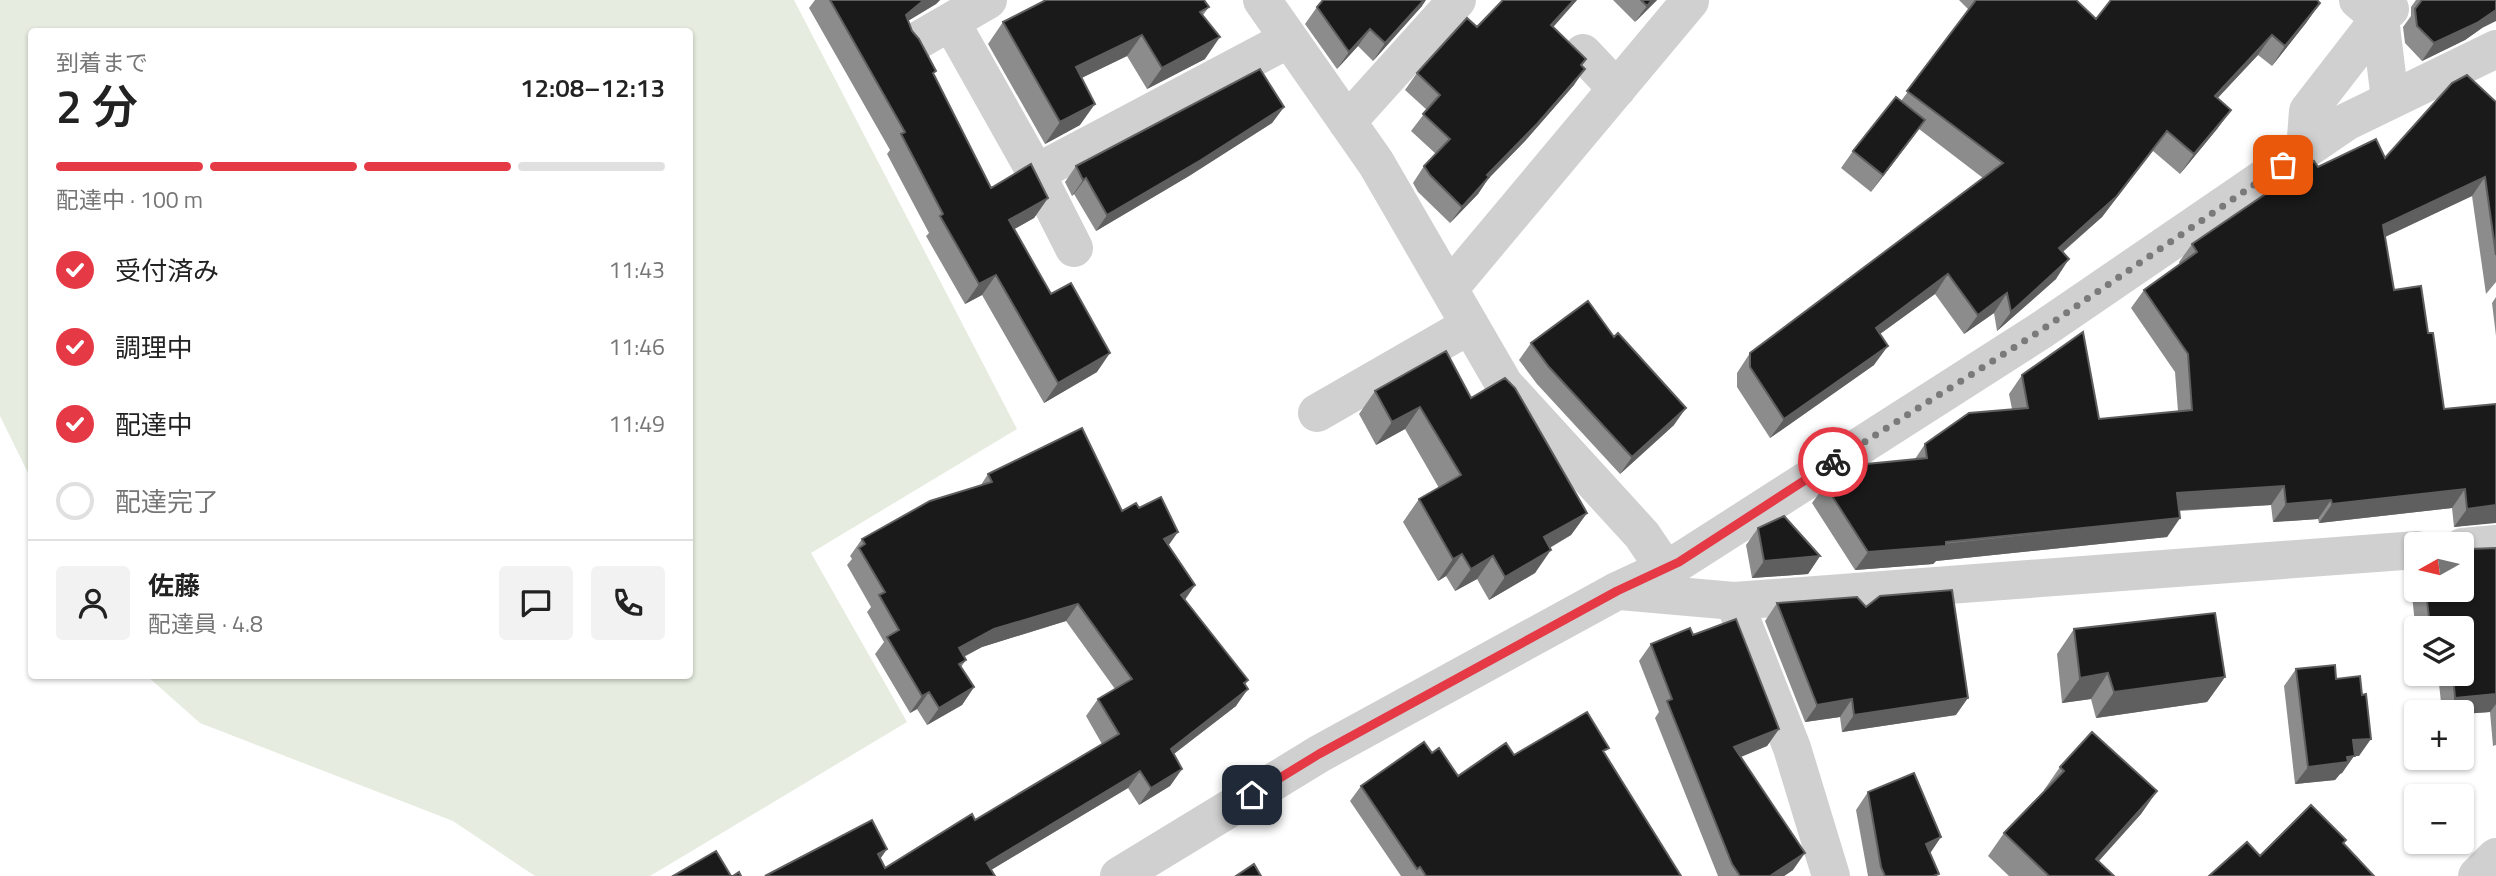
<!DOCTYPE html>
<html lang="ja">
<meta charset="utf-8">
<style>
:root{--surface:#fff;--page:#f2f2f2;--text:#222;--muted:#767676;--line:#e0e0e0;--accent:#e63946}
body{margin:0;font-family:"Titillium Web","Noto Sans JP",sans-serif;background:var(--page);color:var(--text);height:100vh;display:flex;flex-direction:column;font-size:26px;white-space:nowrap}
*{box-sizing:border-box;margin:0}
p{font-size:23px;color:var(--muted)}
.icon{flex:none;width:38px;height:38px;fill:none;stroke:currentColor;stroke-width:2;stroke-linecap:round;stroke-linejoin:round}
.map{position:relative;flex:1;overflow:hidden}
.drawer{position:absolute;left:28px;top:28px;width:665px;height:651px;display:flex;flex-direction:column;background:var(--surface);border-radius:7px;box-shadow:0 2px 5px #0004}
.drawer>*{flex:none}
.needle{width:46px;rotate:262deg}
.tools{position:absolute;left:2404px;top:532px;display:grid;gap:14px}
.tools a{display:grid;place-items:center;width:70px;height:70px;border-radius:7px;background:var(--surface);box-shadow:0 2px 5px #0004;font-size:35px}
.pin{position:absolute;display:grid;place-items:center;width:60px;height:60px;color:#fff;margin:-30px;border-radius:14px;box-shadow:0 4px 10px #0006}
.courier{position:absolute;display:grid;place-items:center;width:70px;height:70px;margin:-35px;border:5px solid #e63946;border-radius:50%;background:#fff;color:#222;box-shadow:0 2px 9px #0007}
.headline em{font-style:normal;font-weight:600}
.headline div{display:flex;flex-direction:column-reverse}
.headline{display:flex;align-items:center;justify-content:space-between;height:119px;padding:0 28px}
h1{font-size:46px;font-weight:600;line-height:52px}
.bar{display:grid;grid-template-columns:repeat(4,1fr);gap:10px 7px;align-content:center;height:84px;padding:0 28px}
.bar i{height:9px;border-radius:5px;background:var(--line)}
.bar .on{background:var(--accent)}
.bar p{grid-column:span 4}
.line{display:flex;align-items:center;gap:18px;padding:0 28px;border-top:2px solid var(--line)}
.line div{flex:1}
.round{display:grid;place-items:center;flex:none;width:74px;height:74px;border-radius:7px;background:var(--page)}
ol{padding:0 28px;list-style:none}
li{display:flex;align-items:center;gap:21px;height:77px}
li p{margin-inline-start:auto}
li .icon{padding:7px;border-radius:50%;background:var(--accent);color:#fff;stroke-width:4}
li:last-child{color:var(--muted)}
li i{width:38px;height:38px;border:4px solid var(--line);border-radius:50%}
.map>svg:first-child{display:block}
.green{fill:#e6ecdf}
.lines{fill:none;stroke-linecap:round;stroke-linejoin:round}
.minor{stroke:#d0d0d0;stroke-width:38}
.tertiary{stroke:#d0d0d0;stroke-width:38}
.wall{fill:#8c8c8c}
.shaded-wall{fill:#5f5f5f}
.building{fill:#1a1a1a;stroke:#5f5f5f;stroke-width:2}
.done{stroke:#7a7a7a;stroke-width:7;stroke-dasharray:0 12.6}
.route{stroke:#e63946;stroke-width:9}
</style>
<div class="map">
<svg width="2496" height="876" viewBox="0 0 2496 876">
<rect width="100%" height="100%" fill="#fff"/>
<path class="green" d="M 0,0 L 794,0 L 1017,429 L 811,553 L 907,722 L 650,876 L 535,876 L 453,821 L 200,723 L 147,676 L 690,676 L 690,32 L 32,32 L 31,479 L 0,416 Z"/>
<g class="lines">
<path class="minor" d="M 1262,0 L 1376,163 L 1504,384 L 1642,535 L 1665,569
M 2390,9 L 2380,18 L 2390,100
M 951,22 L 1036,173 L 1074,248
M 917,41 L 988,0
M 1583,53 L 1617,89
M 1347,122 L 1457,0
M 2305,150 L 2308,111 L 2380,18 L 2358,0
M 1036,173 L 1289,39
M 1449,289 L 1690,1
M 1317,413 L 1470,325
M 2462,547 L 2496,544
M 1617,591 L 1679,562 L 2040,331 L 2346,122 L 2496,49
M 1620,591 L 1734,601 L 2417,550
M 1734,601 L 1792,748 L 1831,876
M 2477,876 L 2496,857"/>
<path class="tertiary" d="M 1119,876 L 1319,754 L 1617,591"/>
</g>
<path class="wall" d="M 815,0 L 940,0 L 936,4 L 908,21 L 912,31 L 936,71 L 933,74 L 991,188 L 1048,198 L 1034,218 L 1014,229 L 1097,372 L 1044,403 L 982,295 L 965,304 L 926,236 L 929,233 L 887,154 L 890,150 L 809,8 Z
M 1577,0 L 1553,27 L 1582,65 L 1574,85 L 1525,141 L 1488,179 L 1478,194 L 1450,223 L 1418,192 L 1413,183 L 1424,166 L 1436,154 L 1411,131 L 1427,110 L 1405,90 L 1417,73 L 1477,27 Z
M 1613,0 L 1657,0 L 1635,22 Z
M 1959,0 L 2076,0 L 2096,19 L 2320,3 L 2306,23 L 2272,66 L 2258,55 L 2217,98 L 2231,110 L 2217,129 L 2180,174 L 2153,151 L 2102,217 L 2063,252 L 2056,279 L 1997,331 L 1994,313 L 1964,334 L 1935,294 L 1880,334 L 1874,365 L 1770,438 L 1737,387 L 1737,373 L 1750,353 L 1983,178 L 1919,129 L 1871,192 L 1841,168 L 1853,151 L 1901,101 L 1969,10 Z
M 2416,0 L 2496,0 L 2482,28 L 2465,40 L 2422,61 L 2405,43 L 2403,27 L 2411,16 L 2411,7 Z
M 1422,6 L 1373,61 L 1358,46 L 1337,69 L 1305,24 L 1317,7 Z
M 1209,7 L 1203,15 L 1205,59 L 1147,89 L 1127,56 L 1081,78 L 1080,125 L 1045,144 L 988,44 L 1003,22 Z
M 2496,102 L 2496,282 L 2486,294 L 2472,196 L 2385,237 L 2394,290 L 2428,333 L 2444,409 L 2494,522 L 2454,527 L 2452,508 L 2319,523 L 2318,519 L 2273,522 L 2271,505 L 2179,511 L 2180,518 L 2167,537 L 1936,561 L 1933,564 L 1855,570 L 1812,503 L 1825,485 L 1834,481 L 1836,477 L 1915,459 L 1925,444 L 2012,409 L 2009,394 L 2022,375 L 2099,419 L 2178,411 L 2175,372 L 2131,308 L 2144,290 L 2180,264 L 2179,262 L 2192,244 L 2318,167 L 2385,158 Z
M 1284,107 L 1272,123 L 1189,176 L 1096,231 L 1074,194 L 1072,196 L 1065,182 L 1076,166 Z
M 2496,297 L 2496,336 L 2492,303 Z
M 1531,343 L 1674,425 L 1620,474 L 1537,384 L 1519,360 Z
M 1375,391 L 1471,398 L 1587,513 L 1571,535 L 1550,548 L 1535,573 L 1489,600 L 1477,579 L 1455,591 L 1446,576 L 1438,581 L 1403,522 L 1419,499 L 1439,488 L 1405,429 L 1376,445 L 1359,414 Z
M 988,474 L 1122,511 L 1139,508 L 1169,546 L 1195,585 L 1185,600 L 1248,680 L 1245,685 L 1236,706 L 1174,754 L 1182,769 L 1170,786 L 1139,805 L 1128,788 L 991,870 L 765,876 L 887,849 L 880,859 L 885,868 L 975,820 L 1102,744 L 1086,716 L 1098,699 L 1115,689 L 1066,621 L 982,647 L 964,657 L 966,660 L 961,667 L 974,687 L 962,705 L 927,725 L 917,709 L 910,713 L 875,654 L 884,642 L 867,612 L 871,607 L 847,565 L 852,559 L 850,556 L 862,539 L 981,485 Z
M 1758,528 L 1820,556 L 1808,574 L 1752,578 L 1746,545 Z
M 2496,548 L 2496,745 L 2493,746 L 2490,712 L 2462,714 L 2462,712 L 2442,712 L 2438,674 L 2462,674 L 2462,628 L 2417,628 L 2417,644 L 2412,595 L 2417,588 L 2417,590 L 2462,590 L 2462,560 L 2470,549 Z
M 1777,603 L 1956,715 L 1842,732 L 1840,717 L 1805,722 L 1765,621 Z
M 2074,629 L 2225,677 L 2207,702 L 2096,718 L 2091,699 L 2062,703 L 2057,654 Z
M 1693,635 L 1779,729 L 1767,746 L 1741,757 L 1793,870 L 1784,876 L 1718,876 L 1655,718 L 1659,712 L 1639,661 L 1651,644 Z
M 2296,669 L 2336,679 L 2359,756 L 2354,756 L 2342,773 L 2340,774 L 2335,780 L 2295,784 L 2284,686 Z
M 1432,753 L 1458,776 L 1514,755 L 1605,753 L 1681,876 L 1401,876 L 1350,801 L 1361,786 Z
M 2060,767 L 2157,791 L 2141,814 L 2099,861 L 2114,876 L 2009,876 L 1988,856 L 2004,833 L 2044,791 L 2044,790 Z
M 1868,792 L 1930,853 L 1937,876 L 1868,876 L 1856,810 Z"/>
<path class="shaded-wall" d="M 924,0 L 940,0 L 936,4 L 906,22 L 906,15 Z
M 1424,0 L 1426,0 L 1422,6 L 1373,61 L 1385,43 Z
M 1574,0 L 1577,0 L 1540,42 L 1551,25 Z
M 1652,0 L 1657,0 L 1635,22 L 1647,6 Z
M 2320,3 L 2306,23 L 2272,66 L 2285,46 Z
M 2496,10 L 2496,21 L 2482,28 L 2465,40 L 2422,61 L 2434,43 Z
M 1370,29 L 1358,46 L 1337,69 L 1349,52 Z
M 1142,35 L 1127,56 L 1061,88 L 1076,67 Z
M 2272,35 L 2258,55 L 2201,116 L 2215,96 Z
M 1220,37 L 1205,59 L 1147,89 L 1162,68 Z
M 1585,69 L 1574,85 L 1525,141 L 1488,179 L 1478,194 L 1450,223 L 1462,207 L 1487,175 Z
M 1095,104 L 1080,125 L 1045,144 L 1060,122 Z
M 1284,107 L 1272,123 L 1189,176 L 1096,231 L 1107,215 Z
M 2231,110 L 2217,129 L 2180,174 L 2194,154 Z
M 1925,120 L 1913,137 L 1871,192 L 1883,175 Z
M 2167,131 L 2102,217 L 2045,267 L 2059,248 Z
M 2485,177 L 2472,196 L 2370,244 L 2383,225 Z
M 1086,178 L 1074,194 L 1072,196 L 1083,180 Z
M 1048,198 L 1034,218 L 995,240 L 1009,220 Z
M 2069,259 L 2056,279 L 1997,331 L 2011,312 Z
M 1948,274 L 1935,294 L 1862,347 L 1876,328 Z
M 996,275 L 982,295 L 965,304 L 979,284 Z
M 2007,293 L 1994,313 L 1964,334 L 1978,315 Z
M 1888,346 L 1874,365 L 1770,438 L 1784,419 Z
M 1110,353 L 1097,372 L 1044,403 L 1058,383 Z
M 1420,407 L 1405,429 L 1376,445 L 1392,422 Z
M 1686,408 L 1674,425 L 1620,474 L 1632,457 Z
M 2284,486 L 2271,505 L 2164,511 L 2177,493 Z
M 2465,489 L 2452,508 L 2319,523 L 2332,504 Z
M 2331,500 L 2318,519 L 2273,522 L 2286,504 Z
M 2496,505 L 2496,523 L 2454,527 L 2467,509 Z
M 1587,513 L 1571,535 L 1528,560 L 1544,537 Z
M 2180,518 L 2167,537 L 1936,561 L 1933,564 L 1855,570 L 1868,552 Z
M 1178,532 L 1166,549 L 1164,539 Z
M 1551,550 L 1535,573 L 1489,600 L 1505,577 Z
M 1462,554 L 1446,576 L 1438,581 L 1453,559 Z
M 1493,556 L 1477,579 L 1455,591 L 1471,569 Z
M 1820,556 L 1808,574 L 1752,578 L 1764,561 Z
M 1195,585 L 1183,602 L 1181,595 Z
M 1078,604 L 1066,621 L 982,647 L 947,665 L 959,648 L 994,629 Z
M 2108,673 L 2091,699 L 2062,703 L 2080,678 Z
M 2225,677 L 2207,702 L 2096,718 L 2114,692 Z
M 974,687 L 962,705 L 927,725 L 939,708 Z
M 1248,689 L 1236,706 L 1158,766 L 1171,749 Z
M 929,692 L 917,709 L 910,713 L 922,696 Z
M 2496,694 L 2496,704 L 2490,712 L 2462,714 L 2462,712 L 2445,712 L 2455,698 Z
M 1968,698 L 1956,715 L 1842,732 L 1854,715 Z
M 1852,699 L 1840,717 L 1805,722 L 1817,705 Z
M 1779,729 L 1767,746 L 1723,764 L 1734,747 Z
M 2371,739 L 2359,756 L 2354,756 L 2342,773 L 2340,774 L 2335,780 L 2295,784 L 2308,767 L 2347,757 L 2353,740 Z
M 1182,769 L 1170,786 L 1139,805 L 1151,788 Z
M 1140,771 L 1128,788 L 981,876 L 987,863 Z
M 2157,791 L 2141,814 L 2085,876 L 2096,859 Z
M 1941,837 L 1929,855 L 1926,844 Z
M 887,849 L 875,866 L 878,854 Z
M 1805,853 L 1793,870 L 1784,876 L 1770,876 Z"/>
<path class="building" d="M 830,0 L 924,0 L 906,15 L 912,31 L 919,39 L 936,71 L 933,73 L 991,188 L 1031,164 L 1048,198 L 1009,220 L 1051,294 L 1071,283 L 1110,353 L 1058,383 L 996,275 L 979,284 L 940,216 L 943,214 L 901,134 L 905,132 Z
M 1046,0 L 1204,0 L 1209,7 L 1200,12 L 1220,37 L 1162,68 L 1142,35 L 1076,67 L 1095,104 L 1060,122 L 1003,22 Z
M 1323,0 L 1424,0 L 1385,43 L 1370,29 L 1349,52 L 1317,7 Z
M 1503,0 L 1574,0 L 1551,25 L 1586,59 L 1581,65 L 1585,69 L 1537,124 L 1487,175 L 1489,177 L 1462,207 L 1430,175 L 1424,166 L 1450,139 L 1423,114 L 1440,95 L 1417,73 L 1467,18 L 1477,27 Z
M 1641,0 L 1652,0 L 1647,6 Z
M 1976,0 L 2076,0 L 2096,19 L 2111,0 L 2317,0 L 2320,3 L 2285,46 L 2272,35 L 2215,96 L 2231,110 L 2194,154 L 2167,131 L 2116,197 L 2059,248 L 2069,259 L 2011,312 L 2007,293 L 1978,315 L 1948,274 L 1876,328 L 1888,346 L 1784,419 L 1750,367 L 1750,353 L 2003,163 L 1907,91 Z
M 2422,0 L 2496,0 L 2496,10 L 2477,23 L 2434,43 L 2417,26 L 2415,9 Z
M 1260,69 L 1284,107 L 1201,160 L 1107,215 L 1086,178 L 1083,180 L 1076,166 Z
M 2467,75 L 2496,102 L 2496,255 L 2485,177 L 2383,225 L 2394,290 L 2421,286 L 2428,333 L 2433,333 L 2444,409 L 2496,404 L 2496,505 L 2467,509 L 2465,489 L 2332,504 L 2331,500 L 2286,504 L 2284,486 L 2177,493 L 2180,518 L 1946,542 L 1946,546 L 1868,552 L 1825,485 L 1837,479 L 1836,477 L 1856,465 L 1927,458 L 1925,444 L 1969,413 L 2028,408 L 2022,375 L 2083,332 L 2099,419 L 2192,410 L 2188,354 L 2144,290 L 2197,252 L 2192,244 L 2314,161 L 2318,167 L 2376,139 L 2385,158 L 2452,83 Z
M 1896,97 L 1925,120 L 1883,175 L 1853,151 Z
M 1588,301 L 1614,337 L 1618,333 L 1686,408 L 1632,457 L 1549,367 L 1531,343 Z
M 1446,351 L 1471,398 L 1505,378 L 1515,388 L 1587,513 L 1544,537 L 1551,550 L 1505,577 L 1493,556 L 1471,569 L 1462,554 L 1453,559 L 1419,499 L 1461,475 L 1420,407 L 1392,422 L 1375,391 Z
M 1082,428 L 1122,511 L 1136,503 L 1139,508 L 1161,497 L 1178,532 L 1164,539 L 1195,585 L 1181,595 L 1248,680 L 1244,683 L 1248,689 L 1171,749 L 1182,769 L 1151,788 L 1140,771 L 987,863 L 995,876 L 765,876 L 872,820 L 887,849 L 878,854 L 885,868 L 972,814 L 975,820 L 1119,734 L 1098,699 L 1132,679 L 1078,604 L 994,629 L 959,648 L 966,660 L 959,664 L 974,687 L 939,708 L 929,692 L 922,696 L 887,637 L 899,630 L 879,595 L 885,592 L 859,548 L 865,544 L 862,539 L 930,501 L 992,482 L 988,474 Z
M 1784,516 L 1820,556 L 1764,561 L 1758,528 Z
M 2496,548 L 2496,694 L 2455,698 L 2453,674 L 2462,674 L 2462,628 L 2430,628 L 2426,590 L 2462,590 L 2462,565 L 2471,564 L 2470,549 Z
M 1952,590 L 1968,698 L 1854,715 L 1852,699 L 1817,705 L 1777,603 L 1857,597 L 1866,607 L 1880,596 Z
M 2215,613 L 2225,677 L 2114,692 L 2108,673 L 2080,678 L 2074,629 Z
M 1736,619 L 1779,729 L 1734,747 L 1805,853 L 1770,876 L 1740,876 L 1732,864 L 1667,701 L 1672,699 L 1651,644 L 1690,628 L 1693,635 Z
M 2335,665 L 2336,679 L 2360,676 L 2362,695 L 2366,694 L 2371,739 L 2353,740 L 2355,756 L 2347,757 L 2348,762 L 2308,767 L 2296,669 Z
M 1587,712 L 1609,748 L 1603,751 L 1681,876 L 1426,876 L 1420,867 L 1417,869 L 1361,786 L 1424,742 L 1432,753 L 1439,748 L 1458,776 L 1506,743 L 1514,755 Z
M 2092,732 L 2157,791 L 2096,859 L 2114,876 L 2049,876 L 2004,833 L 2064,771 L 2060,767 Z
M 1914,773 L 1941,837 L 1926,844 L 1939,874 L 1933,876 L 1885,876 L 1881,867 L 1868,792 Z
M 2311,805 L 2346,840 L 2343,843 L 2374,876 L 2209,876 L 2247,842 L 2260,856 Z
M 716,851 L 731,876 L 673,876 Z
M 1254,864 L 1261,876 L 1236,876 Z
M 739,872 L 741,876 L 733,876 Z"/>
<g class="lines">
<path class="done" d="M 1833,462 L 2040,331 L 2283,165"/>
<path class="route" d="M 1252,795 L 1319,754 L 1617,591 L 1679,562 L 1833,462"/>
</g>
</svg>
<div class="tools">
<a><svg class="needle" viewBox="-14 -14 28 28"><path d="M0-13l5 13h-10z" fill="#e53935"/><path d="M0 13l5-13h-10z" fill="#767676"/></svg></a>
<a><svg class="icon" aria-label="layers" viewBox="0 0 24 24"><path d="M12 4l9 5-9 5-9-5zM3 14l9 5 9-5"/></svg></a>
<a>+</a>
<a>−</a>
</div>
<div class="pin" style="left:2283px;top:165px;background:#ea580c"><svg class="icon" aria-label="bag" viewBox="0 0 24 24"><path d="M5 8h14l-1 12H6zM9 8a3 3 0 0 1 6 0"/></svg></div>
<div class="pin" style="left:1252px;top:795px;background:#1f2937"><svg class="icon" aria-label="home" viewBox="0 0 24 24"><path d="M3 11l9-7 9 7M6 9v11h12V9"/></svg></div>
<div class="courier" style="left:1833px;top:462px"><svg class="icon" aria-label="bike" viewBox="0 0 24 24"><circle cx="6" cy="16" r="4"/><circle cx="18" cy="16" r="4"/><path d="M6 16l4-8h5l3 8M10 8l3 8H6M13 5h3"/></svg></div>
<section class="drawer">
<div class="headline"><div><h1>2 分</h1><p>到着まで</p></div><em>12:08–12:13</em></div>
<div class="bar"><i class="on"></i><i class="on"></i><i class="on"></i><i></i><p>配達中 · 100 m</p></div>
<ol>
<li><svg class="icon" aria-label="check" viewBox="0 0 24 24"><path d="M5 12l5 5 9-10"/></svg>受付済み<p>11:43</p></li>
<li><svg class="icon" aria-label="check" viewBox="0 0 24 24"><path d="M5 12l5 5 9-10"/></svg>調理中<p>11:46</p></li>
<li><svg class="icon" aria-label="check" viewBox="0 0 24 24"><path d="M5 12l5 5 9-10"/></svg>配達中<p>11:49</p></li>
<li><i></i>配達完了</li>
</ol>
<div class="line" style="height:126px"><a class="round"><svg class="icon" aria-label="person" viewBox="0 0 24 24"><circle cx="12" cy="8" r="4"/><path d="M4 21q1-7 8-7t8 7"/></svg></a><div><b>佐藤</b><p>配達員 · 4.8</p></div><a class="round"><svg class="icon" aria-label="chat" viewBox="0 0 24 24"><path d="M4 5h16v11H9l-5 4z"/></svg></a><a class="round"><svg class="icon" aria-label="phone" viewBox="0 0 24 24"><path d="M5 4h4l2 5-3 2q2 4 5 5l2-3 5 2v4C11 20 4 13 5 4z"/></svg></a></div>
</section>
</div>
